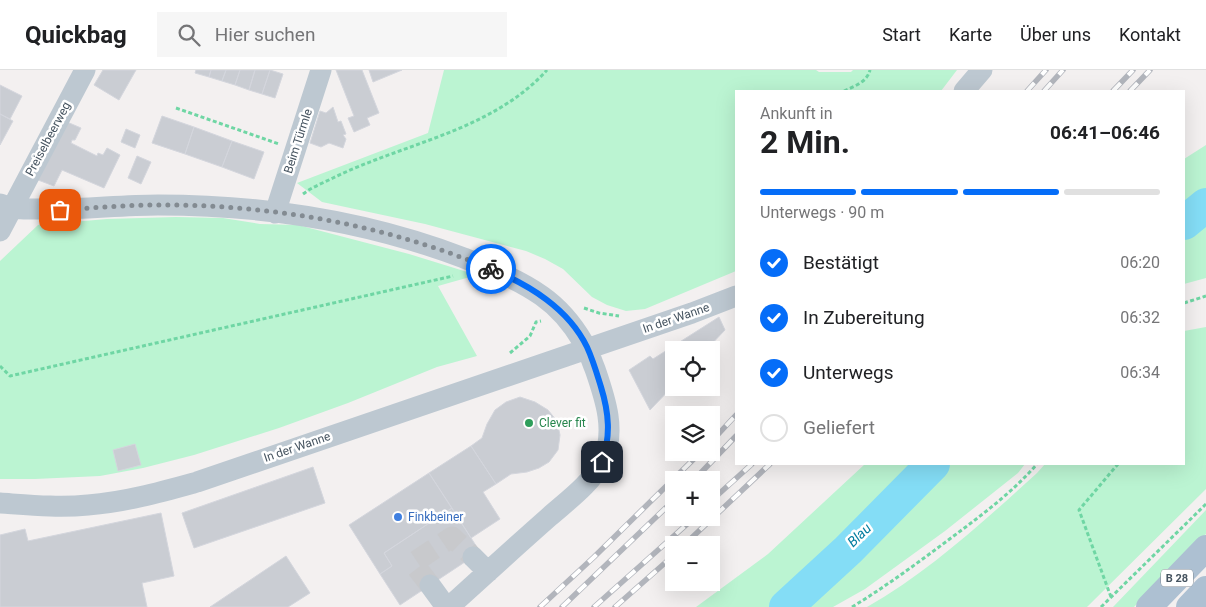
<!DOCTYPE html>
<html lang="de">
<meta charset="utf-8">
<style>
:root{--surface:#fff;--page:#f6f6f6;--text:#202124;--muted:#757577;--line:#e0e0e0;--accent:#056df8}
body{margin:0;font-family:Roboto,sans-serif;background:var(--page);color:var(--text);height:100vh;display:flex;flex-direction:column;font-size:19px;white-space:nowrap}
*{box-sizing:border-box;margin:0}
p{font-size:16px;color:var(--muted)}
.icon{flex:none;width:28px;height:28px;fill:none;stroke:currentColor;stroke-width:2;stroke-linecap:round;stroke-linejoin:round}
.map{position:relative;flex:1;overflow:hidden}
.details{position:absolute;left:735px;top:20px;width:450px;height:375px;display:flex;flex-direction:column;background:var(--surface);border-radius:0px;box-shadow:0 5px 20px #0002}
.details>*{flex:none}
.tools{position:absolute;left:665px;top:271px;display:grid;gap:10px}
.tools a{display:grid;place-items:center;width:55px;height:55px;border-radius:0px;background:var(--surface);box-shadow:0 5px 20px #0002;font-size:25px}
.pin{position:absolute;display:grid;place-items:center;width:42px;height:42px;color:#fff;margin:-21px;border-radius:10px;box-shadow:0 2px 8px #0006}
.courier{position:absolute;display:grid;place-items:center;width:50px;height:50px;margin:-25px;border:4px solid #056df8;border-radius:50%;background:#fff;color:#222;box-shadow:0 1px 6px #0007}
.overview em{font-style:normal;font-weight:700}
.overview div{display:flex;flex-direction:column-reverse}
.overview{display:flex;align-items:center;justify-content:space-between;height:85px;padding:0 25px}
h1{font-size:32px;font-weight:700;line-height:38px}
.bar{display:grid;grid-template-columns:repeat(4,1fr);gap:8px 5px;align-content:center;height:60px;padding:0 25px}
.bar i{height:6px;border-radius:4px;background:var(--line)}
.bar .current{background:var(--accent)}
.bar p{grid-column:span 4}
ol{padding:0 25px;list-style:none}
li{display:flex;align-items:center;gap:15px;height:55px}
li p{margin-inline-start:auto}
li .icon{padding:5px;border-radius:50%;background:var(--accent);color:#fff;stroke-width:4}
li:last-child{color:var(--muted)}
li i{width:28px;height:28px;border:2px solid var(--line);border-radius:50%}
header{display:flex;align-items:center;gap:30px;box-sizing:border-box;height:70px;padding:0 25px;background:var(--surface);border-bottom:1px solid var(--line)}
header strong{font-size:24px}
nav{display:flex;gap:28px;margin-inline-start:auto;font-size:18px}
.search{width:350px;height:45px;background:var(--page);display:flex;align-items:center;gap:12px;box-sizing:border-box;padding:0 18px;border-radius:0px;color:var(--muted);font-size:19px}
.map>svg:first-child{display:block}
.green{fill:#bbf4d2}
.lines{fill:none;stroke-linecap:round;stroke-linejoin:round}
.river{stroke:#84ddf6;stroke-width:34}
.building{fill:#cacdd3;stroke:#d4d6dd}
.minor-tunnel{stroke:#c8c9cc;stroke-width:21;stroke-dasharray:21 11;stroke-linecap:butt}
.path{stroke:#6fd6a4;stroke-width:3;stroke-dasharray:4 2.5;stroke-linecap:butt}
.minor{stroke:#bdc8d1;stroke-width:21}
.major{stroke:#adc0d2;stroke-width:26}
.rail-casing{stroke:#b2b5bc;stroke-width:5.5}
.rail{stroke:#fff;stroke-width:4;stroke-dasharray:11;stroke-linecap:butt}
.done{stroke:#838b92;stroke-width:5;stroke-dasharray:0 9}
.route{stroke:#056df8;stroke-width:6}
.leisure-dot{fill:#2e9e5b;stroke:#fff;stroke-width:2}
.shop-dot{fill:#3f7fe0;stroke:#fff;stroke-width:2}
.labels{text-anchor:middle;stroke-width:5;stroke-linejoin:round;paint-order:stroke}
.shield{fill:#fff;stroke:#7e8790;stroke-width:1}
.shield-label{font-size:11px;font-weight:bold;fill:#465460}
.street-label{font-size:12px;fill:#465460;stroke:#fff}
.leisure-label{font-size:12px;fill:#27864d;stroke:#fff;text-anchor:start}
.shop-label{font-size:12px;fill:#366cbe;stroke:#fff;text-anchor:start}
.water-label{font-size:14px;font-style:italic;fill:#037ea0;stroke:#fff}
</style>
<header>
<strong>Quickbag</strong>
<div class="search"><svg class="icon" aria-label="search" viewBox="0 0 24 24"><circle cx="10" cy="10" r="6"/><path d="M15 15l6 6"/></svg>Hier suchen</div>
<nav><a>Start</a><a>Karte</a><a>Über uns</a><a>Kontakt</a></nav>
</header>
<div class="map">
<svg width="1206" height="537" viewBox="0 0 1206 537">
<rect width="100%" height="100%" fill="#f3f0f0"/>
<path class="green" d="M 444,0 L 816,0 L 819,2 L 851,2 L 853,0 L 957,0 L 941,21 L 736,21 L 736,201 L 645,239 L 626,241 L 607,235 L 592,227 L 563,199 L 545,189 L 526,181 L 425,154 L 322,132 L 297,113 L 428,63 Z
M 1206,75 L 1206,208 L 1184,214 L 1184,89 Z
M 176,147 L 223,148 L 260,154 L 298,155 L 409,184 L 477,205 L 438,216 L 477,286 L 437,297 L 348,333 L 279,358 L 194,385 L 143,398 L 100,406 L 35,409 L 0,409 L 0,191 L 38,155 L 107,149 Z
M 1206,257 L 1206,419 L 1087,537 L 867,537 C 930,501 984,451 1037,403 L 1045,394 L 1184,394 L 1184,261 Z
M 865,394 L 1025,394 L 1018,403 L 945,461 L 865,519 L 833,537 L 696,537 L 768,484 Z
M 1206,440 L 1206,464 L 1134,537 L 1113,537 Z"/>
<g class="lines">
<path class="river" d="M 1184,153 L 1206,135
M 786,537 L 848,480 L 933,394"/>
</g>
<path class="building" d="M 103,0 L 136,0 L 119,30 L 94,15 Z
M 196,0 L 211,0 L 209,7 L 195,3 Z
M 211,0 L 226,0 L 222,11 L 209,7 Z
M 226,0 L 240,0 L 235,15 L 222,11 Z
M 240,0 L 255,0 L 249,20 L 235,15 Z
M 255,0 L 270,0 L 262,24 L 249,20 Z
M 270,0 L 283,4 L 275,28 L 262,24 Z
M 336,0 L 362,0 L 379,43 L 367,48 L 370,55 L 354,62 L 348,48 L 354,46 Z
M 369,0 L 402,0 L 373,12 Z
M 0,15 L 22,26 L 10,49 L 0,44 Z
M 333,37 L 338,52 L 341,51 L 346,64 L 343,65 L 346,69 L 343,78 L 329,73 L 321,77 L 310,73 L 320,41 L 326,43 Z
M 0,44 L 13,51 L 0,75 Z
M 162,46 L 194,57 L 185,84 L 152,73 Z
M 67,52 L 81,58 L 75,70 L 72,70 L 71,73 L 97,86 L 98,83 L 103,85 L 107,78 L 120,85 L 104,118 L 62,100 L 54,116 L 38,110 Z
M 194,57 L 232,71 L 222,97 L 185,84 Z
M 126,59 L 140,65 L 135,78 L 121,72 Z
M 232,71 L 264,82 L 254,109 L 222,97 Z
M 137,86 L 151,92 L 141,114 L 128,108 Z
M 719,247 L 725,260 L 706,280 L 674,280 L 674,315 L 650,340 L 629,300 L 650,286 L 653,289 Z
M 520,327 L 535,332 L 548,340 L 557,351 L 560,365 L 558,380 L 549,392 L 539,398 L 527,402 L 511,404 L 496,414 L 471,376 L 482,368 L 487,354 L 495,340 L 506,332 Z
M 135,374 L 141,395 L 118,401 L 113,380 Z
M 471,376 L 496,414 L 483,422 L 500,449 L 471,468 L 429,403 Z
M 313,397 L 325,433 L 194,478 L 182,443 Z
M 429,403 L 452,438 L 384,483 L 392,496 L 380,504 L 349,455 Z
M 452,438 L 480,482 L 400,535 L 380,504 L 392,496 L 384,483 Z
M 161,443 L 174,506 L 142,513 L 147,537 L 0,537 L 0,465 L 25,459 L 28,471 Z
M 286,486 L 310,523 L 288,537 L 210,537 Z"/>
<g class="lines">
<path class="minor-tunnel" d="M 430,515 L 413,493 L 452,467 L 473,487"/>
<path class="path" d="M 844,21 C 855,16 867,12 870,0
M 176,38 L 279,74
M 303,124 C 312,117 323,113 333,108 C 404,73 492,61 547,0
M 1184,233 L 1206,226
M 584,238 L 599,243 L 619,246
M 510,283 L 530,266 L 536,252 L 541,251
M 0,296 L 10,306 L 453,206
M 1111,527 L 1079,440 L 1118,394
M 852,537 C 885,517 916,494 947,471 C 979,447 1011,424 1037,394
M 1101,537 L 1206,434"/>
<path class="minor" d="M 964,21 L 982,0
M 0,134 C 14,140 27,139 42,139 C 81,140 119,135 158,135 C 261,135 367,151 464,188 C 491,199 518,209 542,226 C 559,238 573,255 583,272 C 589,280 591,290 595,299 C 605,328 617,362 602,392 C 591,414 567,431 549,447 C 515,477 482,507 449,537
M 275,143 L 321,0
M 0,161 L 85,0
M 0,433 C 29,435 59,438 88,435 C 126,432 161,422 197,412 L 692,243 L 736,226
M 473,487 L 488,502
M 430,515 L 446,537"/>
<path class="major" d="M 1149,537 L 1206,478
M 1189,537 L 1206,519"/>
<defs>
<path id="rail" d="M 1027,21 L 1046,0
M 1044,21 L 1063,0
M 1113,21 L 1133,0
M 1130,21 L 1150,0
M 711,372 L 736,345
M 694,410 L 736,366
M 711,431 L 752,394
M 684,475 L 770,394
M 540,537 L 594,487 L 701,382
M 562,537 L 674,430
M 594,537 L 694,448
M 615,537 L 674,485"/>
</defs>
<use href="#rail" class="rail-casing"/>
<use href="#rail" class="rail"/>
</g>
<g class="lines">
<path class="done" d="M 60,140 C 92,138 124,135 156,135 C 270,134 386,155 491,199"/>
<path class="route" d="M 491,199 C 529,215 568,238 587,277 C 593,290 597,304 601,317 C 609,343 611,366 602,392"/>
</g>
<circle class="leisure-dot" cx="529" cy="353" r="5"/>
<circle class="shop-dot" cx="398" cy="447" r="5"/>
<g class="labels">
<rect class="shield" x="1161" y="499.5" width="32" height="17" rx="4"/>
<g class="shield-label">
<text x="1177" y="512">B 28</text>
</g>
<g class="street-label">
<text transform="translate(48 69) rotate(-62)" y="4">Preiselbeerweg</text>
<text transform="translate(298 71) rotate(-72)" y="4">Beim Türmle</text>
<text transform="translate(676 248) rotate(-19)" y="4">In der Wanne</text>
<text transform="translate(297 377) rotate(-19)" y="4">In der Wanne</text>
</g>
<g class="leisure-label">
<text x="539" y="357">Clever fit</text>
</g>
<g class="shop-label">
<text x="408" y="451">Finkbeiner</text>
</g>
<g class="water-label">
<text transform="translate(859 465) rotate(-44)" y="5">Blau</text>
</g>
</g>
</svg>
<div class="tools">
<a><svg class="icon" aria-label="locate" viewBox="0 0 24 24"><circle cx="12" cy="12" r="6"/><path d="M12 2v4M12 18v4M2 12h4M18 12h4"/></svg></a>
<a><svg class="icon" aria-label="layers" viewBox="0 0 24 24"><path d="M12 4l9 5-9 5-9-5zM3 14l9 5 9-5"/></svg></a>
<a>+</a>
<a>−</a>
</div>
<div class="pin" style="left:60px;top:140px;background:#ea580c"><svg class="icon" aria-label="bag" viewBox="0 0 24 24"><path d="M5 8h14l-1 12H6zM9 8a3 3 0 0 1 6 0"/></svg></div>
<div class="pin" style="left:602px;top:392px;background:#1f2937"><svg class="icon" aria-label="home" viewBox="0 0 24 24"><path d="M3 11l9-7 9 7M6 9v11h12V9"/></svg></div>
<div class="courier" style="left:491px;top:199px"><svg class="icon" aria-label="bike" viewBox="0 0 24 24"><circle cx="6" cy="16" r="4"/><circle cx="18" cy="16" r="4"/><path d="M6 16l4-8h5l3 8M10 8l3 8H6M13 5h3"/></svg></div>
<section class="details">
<div class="overview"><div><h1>2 Min.</h1><p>Ankunft in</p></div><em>06:41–06:46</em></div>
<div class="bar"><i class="current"></i><i class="current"></i><i class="current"></i><i></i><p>Unterwegs · 90 m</p></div>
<ol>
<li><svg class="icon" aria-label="check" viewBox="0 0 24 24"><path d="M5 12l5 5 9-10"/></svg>Bestätigt<p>06:20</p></li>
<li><svg class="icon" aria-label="check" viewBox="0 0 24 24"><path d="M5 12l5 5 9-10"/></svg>In Zubereitung<p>06:32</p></li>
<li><svg class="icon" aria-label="check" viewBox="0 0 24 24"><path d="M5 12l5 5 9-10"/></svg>Unterwegs<p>06:34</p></li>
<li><i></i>Geliefert</li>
</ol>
</section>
</div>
